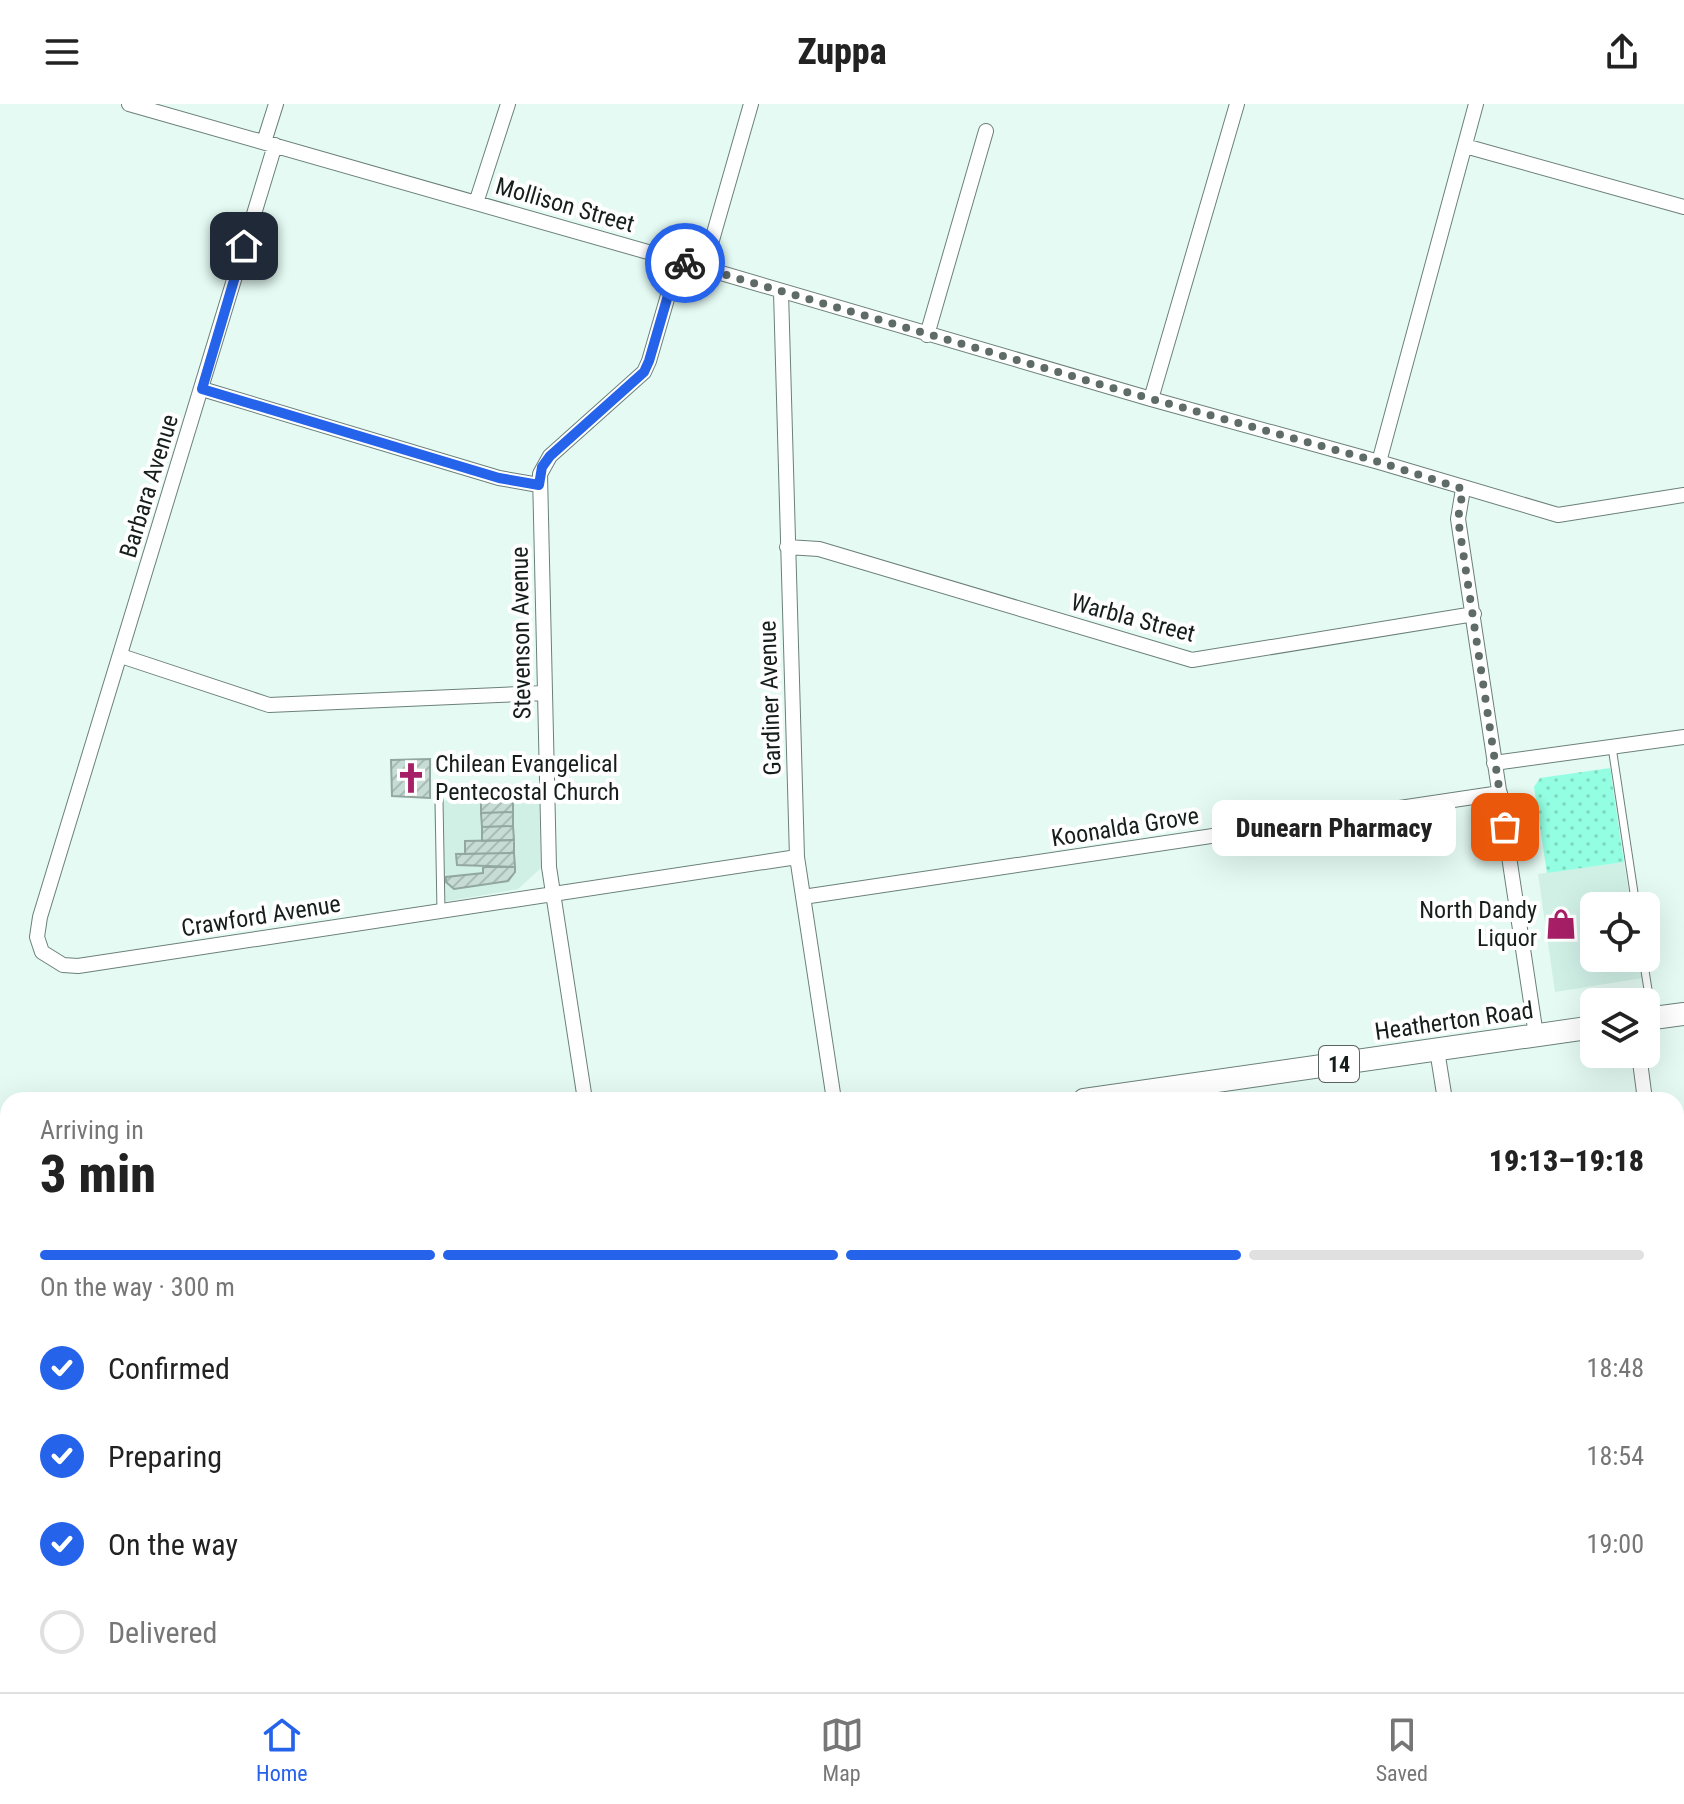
<!DOCTYPE html>
<meta charset="utf-8">
<style>
:root{--surface:#fff;--page:#f2f2f2;--text:#222;--muted:#767676;--line:#e0e0e0;--accent:#2563eb}
body{margin:0;font-family:"Roboto Condensed",sans-serif;background:var(--page);color:var(--text);height:100vh;display:flex;flex-direction:column;font-size:30px;white-space:nowrap}
*{box-sizing:border-box;margin:0}
p{font-size:26px;color:var(--muted)}
.icon{flex:none;width:44px;height:44px;fill:none;stroke:currentColor;stroke-width:2;stroke-linecap:round;stroke-linejoin:round}
.map{position:relative;flex:1;overflow:hidden}
.panel{position:absolute;left:0px;top:988px;width:1684px;height:600px;display:flex;flex-direction:column;background:var(--surface);border-radius:24px 24px 0 0;box-shadow:0 8px 32px #0002}
.panel>*{flex:none}
.tools{position:absolute;left:1580px;top:788px;display:grid;gap:16px}
.tools a{display:grid;place-items:center;width:80px;height:80px;border-radius:12px;background:var(--surface);box-shadow:0 8px 32px #0002;font-size:40px}
.pin{position:absolute;display:grid;place-items:center;width:68px;height:68px;color:#fff;margin:-34px;border-radius:16px;box-shadow:0 4px 12px #0006}
.courier{position:absolute;display:grid;place-items:center;width:80px;height:80px;margin:-40px;border:6px solid #2563eb;border-radius:50%;background:#fff;color:#222;box-shadow:0 2px 10px #0007}
.bubble{position:absolute;height:56px;border-radius:12px;background:var(--surface);box-shadow:0 8px 32px #0002;font-size:26px;font-weight:800;line-height:56px;text-align:center}
.overview em{font-style:normal;font-weight:800}
.overview div{display:flex;flex-direction:column-reverse}
.overview{display:flex;align-items:center;justify-content:space-between;height:136px;padding:0 40px}
h1{font-size:52px;font-weight:800;line-height:60px}
.bar{display:grid;grid-template-columns:repeat(4,1fr);gap:12px 8px;align-content:center;height:96px;padding:0 40px}
.bar i{height:10px;border-radius:6px;background:var(--line)}
.bar .current{background:var(--accent)}
.bar p{grid-column:span 4}
ol{padding:0 40px;list-style:none}
li{display:flex;align-items:center;gap:24px;height:88px}
li p{margin-inline-start:auto}
li .icon{padding:8px;border-radius:50%;background:var(--accent);color:#fff;stroke-width:4}
li:last-child{color:var(--muted)}
li i{width:44px;height:44px;border:4px solid var(--line);border-radius:50%}
header{display:flex;justify-content:space-between;align-items:center;height:104px;padding:0 40px;background:var(--surface);font-size:36px;font-weight:800}
.tab-bar{display:flex;justify-content:space-around;align-items:center;height:112px;border-top:2px solid var(--line);background:var(--surface);font-size:22px;color:var(--muted)}
.tab-bar a{display:grid;justify-items:center;gap:4px}
.tab-bar .current{color:var(--accent)}
.map>svg:first-child{display:block}
.built{fill:#d0f0e6}
.park{fill:url(#park-dots)}
.building{fill:url(#building-hatch);stroke:#92a7a0;stroke-width:2}
.lines{fill:none;stroke-linecap:round;stroke-linejoin:round}
.service-casing{stroke:#6c807a;stroke-width:9}
.minor-casing{stroke:#6c807a;stroke-width:16}
.primary-casing{stroke:#6c807a;stroke-width:24}
.trunk-casing{stroke:#6c807a;stroke-width:26}
.motorway-casing{stroke:#6c807a;stroke-width:28}
.path{stroke:#97a8a2;stroke-width:3;stroke-dasharray:6 4;stroke-linecap:butt}
.service{stroke:#fff;stroke-width:7}
.minor{stroke:#fff;stroke-width:14}
.primary{stroke:#fff;stroke-width:22}
.trunk{stroke:#fff;stroke-width:24}
.motorway{stroke:#fff;stroke-width:26}
.done{stroke:#5e6b67;stroke-width:8;stroke-dasharray:0 14.4}
.route{stroke:#2563eb;stroke-width:10}
.labels{text-anchor:middle;stroke-width:8;stroke-linejoin:round;paint-order:stroke}
.shield{fill:#fff;stroke:#5c625f;stroke-width:2}
.shield-label{font-size:22px;font-weight:bold;fill:#161e1b}
.street-label{font-size:24px;fill:#161e1b;stroke:#fff}
.poi-label{font-size:24px;fill:#161e1b;stroke:#fff;text-anchor:start}
</style>
<header><svg class="icon" aria-label="menu" viewBox="0 0 24 24"><path d="M4 6h16M4 12h16M4 18h16"/></svg>Zuppa<svg class="icon" aria-label="share" viewBox="0 0 24 24"><path d="M12 15V3M7 8l5-5 5 5M5 13v7h14v-7"/></svg></header>
<div class="map">
<svg width="1684" height="1588" viewBox="0 0 1684 1588">
<defs>
<pattern id="park-dots" width="8" height="8" patternUnits="userSpaceOnUse" patternTransform="scale(2)"><rect width="8" height="8" fill="#93fee1"/><path d="M2 2h.1M6 6h.1" fill="none" stroke="#7ed9c0" stroke-width="1.8" stroke-linecap="round"/></pattern>
<pattern id="building-hatch" width="6" height="6" patternUnits="userSpaceOnUse" patternTransform="scale(2)"><rect width="6" height="6" fill="#c6dcd5"/><path d="M-1 1l2-2M0 6l6-6M5 7l2-2" fill="none" stroke="#a9bcb6"/></pattern>
</defs>
<rect width="100%" height="100%" fill="#e4faf3"/>
<path class="built" d="M 539,693 L 541,764 L 518,785 L 437,799 L 434,697 Z
M 1624,758 L 1631,802 L 1594,802 L 1594,854 L 1640,854 L 1643,874 L 1555,888 L 1538,770 Z
M 1676,1563 L 1684,1565 L 1684,1588 L 758,1588 L 745,1580 L 1676,1580 Z
M 175,1580 L 427,1580 L 440,1588 L 172,1588 Z"/>
<path class="park" d="M 1610,664 L 1624,758 L 1547,769 L 1534,683 L 1540,674 Z"/>
<path class="building" d="M 430,655 L 430,694 L 392,692 L 391,656 Z
M 513,694 L 513,708 L 481,709 L 481,695 Z
M 513,708 L 513,722 L 482,723 L 481,709 Z
M 513,722 L 514,736 L 482,737 L 482,723 Z
M 514,736 L 514,749 L 465,750 L 465,737 Z
M 514,749 L 515,763 L 457,761 L 456,750 Z
M 483,763 L 515,763 L 515,768 L 508,777 L 454,785 L 446,778 L 446,773 L 483,769 Z
M 192,1580 L 330,1580 L 325,1588 L 205,1588 Z
M 820,1580 L 877,1580 L 871,1588 L 832,1588 Z
M 945,1580 L 1177,1580 L 1189,1588 L 958,1588 Z
M 1273,1580 L 1341,1580 L 1354,1588 L 1268,1588 Z
M 1349,1580 L 1408,1580 L 1421,1588 L 1362,1588 Z
M 1434,1580 L 1464,1580 L 1459,1588 L 1447,1588 Z
M 1553,1580 L 1566,1588 L 1547,1588 Z
M 1587,1580 L 1599,1588 L 1582,1588 Z"/>
<g class="lines">
<defs>
<path id="service" d="M 1612,643 L 1636,802
M 439,696 L 441,808
M 1643,854 L 1652,911"/>
<path id="minor" d="M 129,0 L 704,164 L 1151,295 L 1379,358 L 1558,411 L 1684,391
M 264,38 L 276,0
M 275,41 L 40,813 L 37,833 L 42,848 L 63,861 L 78,862 L 797,753
M 1465,42 L 1684,103
M 476,99 L 508,0
M 704,164 L 751,0
M 781,188 L 797,753 L 834,996
M 927,231 L 986,27
M 202,285 L 499,374 L 539,381
M 1151,295 L 1237,0
M 1379,358 L 1476,0
M 1463,385 L 1458,415 L 1536,931
M 787,443 L 819,445 L 1192,556 L 1474,510
M 121,552 L 269,601 L 544,589
M 1494,659 L 1684,633
M 803,793 L 1500,689
M 1437,946 L 1445,996
M 1639,950 L 1645,996
M 585,996 L 549,763 L 540,370 L 550,352 L 644,268 L 649,257 L 678,157
M 1676,1130 L 1684,1132
M 463,1580 L 478,1588
M 706,1580 L 719,1588
M 1489,1588 L 1494,1580"/>
<path id="primary" d="M 1646,915 L 1684,910
M 1084,996 L 1594,923"/>
<path id="trunk" d="M 0,1171 L 8,1176
M 0,1273 L 8,1279
M 548,1580 L 563,1588
M 635,1580 L 648,1588"/>
<path id="motorway" d="M 0,1076 L 8,1096
M 0,1359 L 8,1505
M 14,1580 L 14,1588"/>
</defs>
<use href="#service" class="service-casing"/>
<use href="#minor" class="minor-casing"/>
<use href="#primary" class="primary-casing"/>
<use href="#trunk" class="trunk-casing"/>
<use href="#motorway" class="motorway-casing"/>
<path class="path" d="M 0,1195 L 8,1246
M 0,1315 L 8,1315"/>
<use href="#service" class="service"/>
<use href="#minor" class="minor"/>
<use href="#primary" class="primary"/>
<use href="#trunk" class="trunk"/>
<use href="#motorway" class="motorway"/>
</g>
<g class="lines">
<path class="done" d="M 685,159 L 1123,287 L 1379,358 L 1463,385 L 1458,415 L 1505,723"/>
<path class="route" d="M 244,142 L 202,285 L 499,374 L 539,381 L 542,363 L 550,352 L 644,268 L 649,257 L 678,157 L 685,159"/>
</g>
<defs>
<symbol id="church-bare" viewBox="-9 -9 18 18"><path d="M-1.2-6h2.4v3.5h3.3v2.4h-3.3V6h-2.4V-.1h-3.3v-2.4h3.3Z" fill="#a71f67" stroke="#fff" stroke-width="2.5" paint-order="stroke"/></symbol>
<symbol id="shop-bare" viewBox="-9 -9 18 18"><path d="M-5-2.5h2.3a2.7 3.5 0 0 1 5.4 0H5L5.5 6h-11ZM-1.5-2.5h3a1.5 2.3 0 0 0-3 0Z" fill="#a71f67" stroke="#fff" stroke-width="2.5" paint-order="stroke"/></symbol>
</defs>
<g fill-rule="evenodd">
<use href="#church-bare" x="389" y="652" width="44" height="44"/>
<use href="#shop-bare" x="1539" y="798" width="44" height="44"/>
</g>
<g class="labels">
<rect class="shield" x="1319" y="942" width="40" height="36" rx="6"/>
<g class="shield-label">
<text x="1339" y="968">14</text>
</g>
<g class="street-label">
<text transform="translate(565 101) rotate(16)" y="8">Mollison Street</text>
<text transform="translate(149 382) rotate(-73)" y="8">Barbara Avenue</text>
<text transform="translate(1133 514) rotate(15)" y="8">Warbla Street</text>
<text transform="translate(521 529) rotate(-91)" y="8">Stevenson Avenue</text>
<text transform="translate(770 594) rotate(-92)" y="8">Gardiner Avenue</text>
<text transform="translate(1125 723) rotate(-9)" y="8">Koonalda Grove</text>
<text transform="translate(261 812) rotate(-9)" y="8">Crawford Avenue</text>
<text transform="translate(1454 917) rotate(-8)" y="8">Heatherton Road</text>
</g>
<g class="poi-label">
<text x="435" y="668">Chilean Evangelical<tspan x="435" dy="28">Pentecostal Church</tspan></text>
<text x="1537" y="814" text-anchor="end">North Dandy<tspan x="1537" dy="28">Liquor</tspan></text>
</g>
</g>
</svg>
<div class="tools">
<a><svg class="icon" aria-label="locate" viewBox="0 0 24 24"><circle cx="12" cy="12" r="6"/><path d="M12 2v4M12 18v4M2 12h4M18 12h4"/></svg></a>
<a><svg class="icon" aria-label="layers" viewBox="0 0 24 24"><path d="M12 4l9 5-9 5-9-5zM3 14l9 5 9-5"/></svg></a>
</div>
<div class="pin" style="left:1505px;top:723px;background:#ea580c"><svg class="icon" aria-label="bag" viewBox="0 0 24 24"><path d="M5 8h14l-1 12H6zM9 8a3 3 0 0 1 6 0"/></svg></div>
<div class="pin" style="left:244px;top:142px;background:#1f2937"><svg class="icon" aria-label="home" viewBox="0 0 24 24"><path d="M3 11l9-7 9 7M6 9v11h12V9"/></svg></div>
<div class="courier" style="left:685px;top:159px"><svg class="icon" aria-label="bike" viewBox="0 0 24 24"><circle cx="6" cy="16" r="4"/><circle cx="18" cy="16" r="4"/><path d="M6 16l4-8h5l3 8M10 8l3 8H6M13 5h3"/></svg></div>
<div class="bubble" style="left:1212px;top:696px;width:244px">Dunearn Pharmacy</div>
<section class="panel">
<div class="overview"><div><h1>3 min</h1><p>Arriving in</p></div><em>19:13–19:18</em></div>
<div class="bar"><i class="current"></i><i class="current"></i><i class="current"></i><i></i><p>On the way · 300 m</p></div>
<ol>
<li><svg class="icon" aria-label="check" viewBox="0 0 24 24"><path d="M5 12l5 5 9-10"/></svg>Confirmed<p>18:48</p></li>
<li><svg class="icon" aria-label="check" viewBox="0 0 24 24"><path d="M5 12l5 5 9-10"/></svg>Preparing<p>18:54</p></li>
<li><svg class="icon" aria-label="check" viewBox="0 0 24 24"><path d="M5 12l5 5 9-10"/></svg>On the way<p>19:00</p></li>
<li><i></i>Delivered</li>
</ol>
</section>
</div>
<nav class="tab-bar">
<a class="current"><svg class="icon" aria-label="home" viewBox="0 0 24 24"><path d="M3 11l9-7 9 7M6 9v11h12V9"/></svg>Home</a>
<a><svg class="icon" aria-label="map" viewBox="0 0 24 24"><path d="M3 6l6-2 6 2 6-2v14l-6 2-6-2-6 2zM9 4v14M15 6v14"/></svg>Map</a>
<a><svg class="icon" aria-label="saved" viewBox="0 0 24 24"><path d="M7 4h10v16l-5-4-5 4z"/></svg>Saved</a>
</nav>
